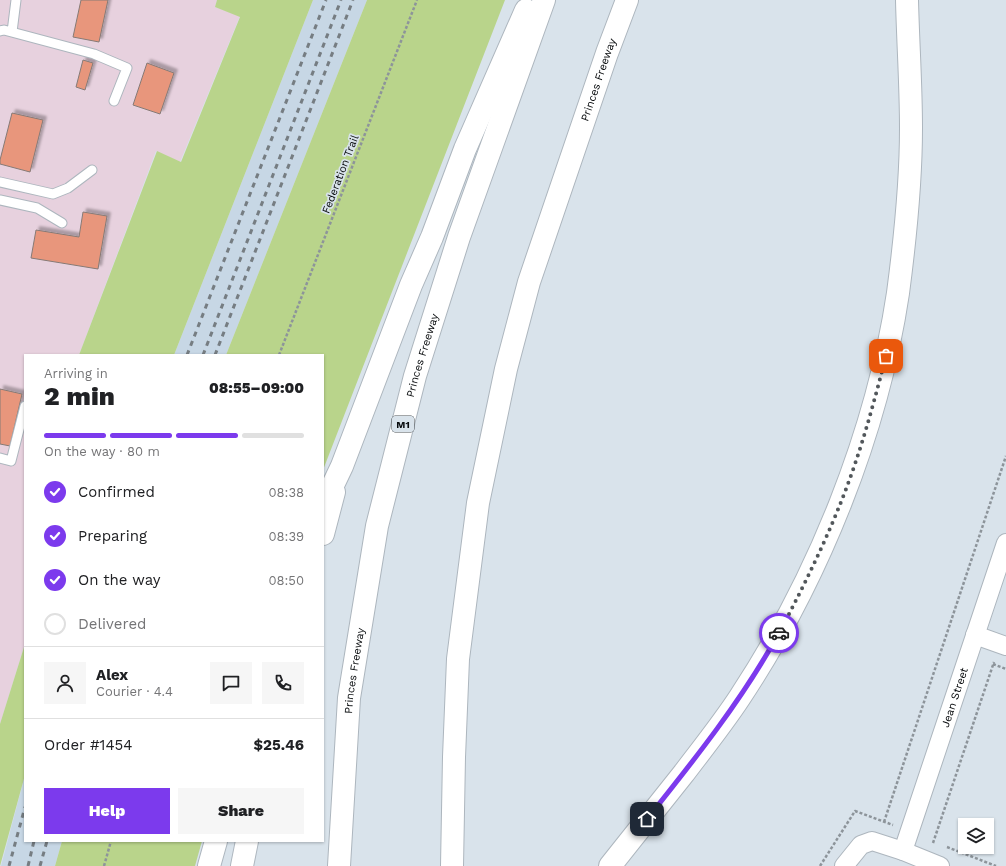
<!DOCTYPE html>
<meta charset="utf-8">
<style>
:root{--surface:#fff;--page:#f6f6f6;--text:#202124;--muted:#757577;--line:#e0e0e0;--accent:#7c3aed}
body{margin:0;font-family:"Work Sans",sans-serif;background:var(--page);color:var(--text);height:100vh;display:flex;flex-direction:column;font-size:15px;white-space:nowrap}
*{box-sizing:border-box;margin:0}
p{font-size:13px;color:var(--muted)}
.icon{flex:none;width:22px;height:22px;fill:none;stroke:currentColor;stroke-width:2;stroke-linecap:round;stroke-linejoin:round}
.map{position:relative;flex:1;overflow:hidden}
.sheet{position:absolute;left:24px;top:354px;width:300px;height:488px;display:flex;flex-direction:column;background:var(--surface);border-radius:0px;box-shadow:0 1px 3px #0004}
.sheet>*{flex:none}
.buttons{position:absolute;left:958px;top:818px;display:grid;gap:8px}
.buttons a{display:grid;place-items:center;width:36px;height:36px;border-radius:0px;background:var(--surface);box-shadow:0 1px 3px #0004;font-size:20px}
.pin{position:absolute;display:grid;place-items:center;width:34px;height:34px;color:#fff;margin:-17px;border-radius:8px;box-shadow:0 2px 6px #0006}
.courier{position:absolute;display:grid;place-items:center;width:40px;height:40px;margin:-20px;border:3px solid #7c3aed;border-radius:50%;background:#fff;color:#222;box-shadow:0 1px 5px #0007}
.head em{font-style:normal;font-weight:800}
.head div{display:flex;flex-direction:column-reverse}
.head{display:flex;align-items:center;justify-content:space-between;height:68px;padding:0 20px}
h1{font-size:26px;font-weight:800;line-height:30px}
.bar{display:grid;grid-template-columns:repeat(4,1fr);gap:6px 4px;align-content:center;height:48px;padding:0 20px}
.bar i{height:5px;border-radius:3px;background:var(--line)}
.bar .selected{background:var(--accent)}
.bar p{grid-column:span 4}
.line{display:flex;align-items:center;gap:10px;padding:0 20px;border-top:1px solid var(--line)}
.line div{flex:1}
.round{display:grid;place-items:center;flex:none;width:42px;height:42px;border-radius:0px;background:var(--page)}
ol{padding:0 20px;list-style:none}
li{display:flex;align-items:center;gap:12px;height:44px}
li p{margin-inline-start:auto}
li .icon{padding:4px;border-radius:50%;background:var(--accent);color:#fff;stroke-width:4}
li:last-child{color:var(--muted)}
li i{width:22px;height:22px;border:2px solid var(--line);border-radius:50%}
.cta{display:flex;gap:8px;margin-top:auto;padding:8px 20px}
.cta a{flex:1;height:46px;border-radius:0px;background:var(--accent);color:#fff;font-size:16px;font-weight:800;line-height:46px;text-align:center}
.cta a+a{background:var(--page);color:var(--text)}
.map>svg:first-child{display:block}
.built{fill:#c7d7e5}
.industrial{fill:#e7d1de}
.green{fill:#b9d48b}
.building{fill:#e8967b;stroke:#867a76;filter:url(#shadow)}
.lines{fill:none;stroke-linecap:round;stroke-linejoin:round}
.lane-casing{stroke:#adb6be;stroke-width:11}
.street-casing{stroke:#adb6be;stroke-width:20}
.highway-casing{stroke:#adb6be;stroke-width:24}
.path{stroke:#8d949a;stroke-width:2.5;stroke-dasharray:3 2;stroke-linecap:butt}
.lane{stroke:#fff;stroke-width:9}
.street{stroke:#fff;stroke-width:18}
.highway{stroke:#fff;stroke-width:22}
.rail{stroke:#767d82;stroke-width:3;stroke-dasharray:5 5;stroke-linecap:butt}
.done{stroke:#52575b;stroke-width:4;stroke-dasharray:0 7.2}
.route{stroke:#7c3aed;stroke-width:5}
.labels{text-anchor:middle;stroke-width:3.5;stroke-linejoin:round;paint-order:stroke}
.shield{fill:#d9e3eb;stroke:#474c50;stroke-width:1}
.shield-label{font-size:10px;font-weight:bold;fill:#090c0e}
.street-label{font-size:11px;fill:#090c0e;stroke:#d9e3eb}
</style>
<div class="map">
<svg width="1006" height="866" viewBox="0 0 1006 866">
<defs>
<filter id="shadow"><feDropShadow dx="3.5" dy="-3.5" stdDeviation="1" flood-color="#0004"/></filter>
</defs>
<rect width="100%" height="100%" fill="#d9e3eb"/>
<path class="built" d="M 313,0 L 367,0 L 226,355 L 174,355 Z
M 25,775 L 25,841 L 62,841 L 55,866 L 1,866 Z"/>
<path class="industrial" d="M 0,0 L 217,0 L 215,7 L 240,16 L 180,162 L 156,151 L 79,355 L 25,355 L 25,644 L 0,724 Z"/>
<path class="green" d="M 217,0 L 313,0 L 174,355 L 79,355 L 157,151 L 181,162 L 240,17 L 215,7 Z
M 367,0 L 505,0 L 323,470 L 323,355 L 226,355 Z
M 25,644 L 25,775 L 0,866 L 0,724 Z
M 62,841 L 202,841 L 195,866 L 55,866 Z"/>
<path class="building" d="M 81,0 L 108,0 L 99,42 L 73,37 Z
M 83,60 L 93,63 L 85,90 L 76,87 Z
M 147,63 L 174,73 L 160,114 L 133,105 Z
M 12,113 L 43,120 L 30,172 L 0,164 L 0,160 Z
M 83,212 L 107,216 L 98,269 L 31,258 L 36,230 L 79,237 Z
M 0,389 L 22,394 L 10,446 L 0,444 Z"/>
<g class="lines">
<defs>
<path id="lane" d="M 0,31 L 4,30 L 94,54 L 127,68 L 114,101
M 12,32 L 16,0
M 0,182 L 53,194 L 68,188 L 92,170
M 0,200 L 37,208 L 62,223
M 0,458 L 11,461 L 25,406"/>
<g id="street">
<path d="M 975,635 L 1006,646"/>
<path id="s1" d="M 903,851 L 1006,543"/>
<path d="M 844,866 L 861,845 L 872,841 L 903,851 L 940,866"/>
</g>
<g id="highway">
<path d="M 323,506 L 342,466 L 411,285 L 432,237 L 465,149 L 526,10"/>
<path d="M 323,534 L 334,492"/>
<path d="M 209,866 L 216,841"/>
<path d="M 242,866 L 247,841"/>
<path id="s2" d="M 339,866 L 349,698 L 377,526 L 415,376 L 459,237 L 544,0"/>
<path id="s3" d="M 452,866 L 454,757 L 458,659 L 478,503 L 506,369 L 529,282 L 607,53 L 627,0"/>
<path d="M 610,866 C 635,835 659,804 684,773 C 703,748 723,723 740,697 C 818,579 877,433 898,293 C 905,240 911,182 911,128 C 911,85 908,43 907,0"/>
</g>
</defs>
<use href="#lane" class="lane-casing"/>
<use href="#street" class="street-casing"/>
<use href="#highway" class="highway-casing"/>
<path class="path" d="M 279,355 L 417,0
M 993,664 L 1006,669
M 884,822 L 1006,456
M 933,843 L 994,662
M 947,847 L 996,866
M 104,866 L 111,841
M 820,866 L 855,811 L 893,825"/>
<use href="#lane" class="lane"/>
<use href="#street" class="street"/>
<use href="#highway" class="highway"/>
<path class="rail" d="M 187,355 L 326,0
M 203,355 L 341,0
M 215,355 L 353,0
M 9,866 L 25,807
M 28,866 L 34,841
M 40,866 L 47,841"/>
</g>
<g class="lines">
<path class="done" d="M 779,633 C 805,584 830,533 849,481 C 864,440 875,398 886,356"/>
<path class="route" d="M 647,819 C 695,759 742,700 779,633"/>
</g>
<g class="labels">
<rect class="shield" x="392" y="416" width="22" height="16" rx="3"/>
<g class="shield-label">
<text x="403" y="428">M1</text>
</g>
<g class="street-label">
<text dy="4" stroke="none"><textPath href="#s3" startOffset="805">Princes Freeway</textPath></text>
<text transform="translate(340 174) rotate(-69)" y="4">Federation Trail</text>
<text dy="4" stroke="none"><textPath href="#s2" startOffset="519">Princes Freeway</textPath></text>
<text dy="4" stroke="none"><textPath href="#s2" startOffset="196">Princes Freeway</textPath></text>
<text dy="4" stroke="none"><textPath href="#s1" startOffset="162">Jean Street</textPath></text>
</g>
</g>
</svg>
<div class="buttons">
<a><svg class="icon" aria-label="layers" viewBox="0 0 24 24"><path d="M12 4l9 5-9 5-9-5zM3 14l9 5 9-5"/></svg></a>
</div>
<div class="pin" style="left:886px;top:356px;background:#ea580c"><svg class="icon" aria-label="bag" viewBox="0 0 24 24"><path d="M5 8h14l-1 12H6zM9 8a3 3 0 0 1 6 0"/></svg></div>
<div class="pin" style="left:647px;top:819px;background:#1f2937"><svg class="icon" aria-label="home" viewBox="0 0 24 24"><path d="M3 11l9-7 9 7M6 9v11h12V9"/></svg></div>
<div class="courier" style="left:779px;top:633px"><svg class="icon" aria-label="car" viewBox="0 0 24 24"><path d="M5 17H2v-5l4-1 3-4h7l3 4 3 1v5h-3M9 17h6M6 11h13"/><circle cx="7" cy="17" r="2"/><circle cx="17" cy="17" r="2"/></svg></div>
<section class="sheet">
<div class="head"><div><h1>2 min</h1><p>Arriving in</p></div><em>08:55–09:00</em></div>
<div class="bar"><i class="selected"></i><i class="selected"></i><i class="selected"></i><i></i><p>On the way · 80 m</p></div>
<ol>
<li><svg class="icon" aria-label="check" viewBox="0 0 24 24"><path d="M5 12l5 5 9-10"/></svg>Confirmed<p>08:38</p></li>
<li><svg class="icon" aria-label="check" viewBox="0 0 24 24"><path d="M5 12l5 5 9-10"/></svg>Preparing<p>08:39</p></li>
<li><svg class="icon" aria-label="check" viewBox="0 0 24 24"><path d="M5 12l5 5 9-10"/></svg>On the way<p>08:50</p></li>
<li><i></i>Delivered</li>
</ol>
<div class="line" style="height:72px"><a class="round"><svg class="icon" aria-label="person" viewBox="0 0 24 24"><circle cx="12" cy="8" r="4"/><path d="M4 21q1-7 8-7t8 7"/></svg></a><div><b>Alex</b><p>Courier · 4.4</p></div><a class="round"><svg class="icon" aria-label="chat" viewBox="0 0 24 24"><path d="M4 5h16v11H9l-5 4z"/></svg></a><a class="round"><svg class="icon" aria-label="phone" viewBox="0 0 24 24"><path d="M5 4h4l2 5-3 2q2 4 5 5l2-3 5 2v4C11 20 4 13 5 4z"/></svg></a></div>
<div class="line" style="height:52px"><div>Order #1454</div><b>$25.46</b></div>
<div class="cta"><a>Help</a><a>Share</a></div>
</section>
</div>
